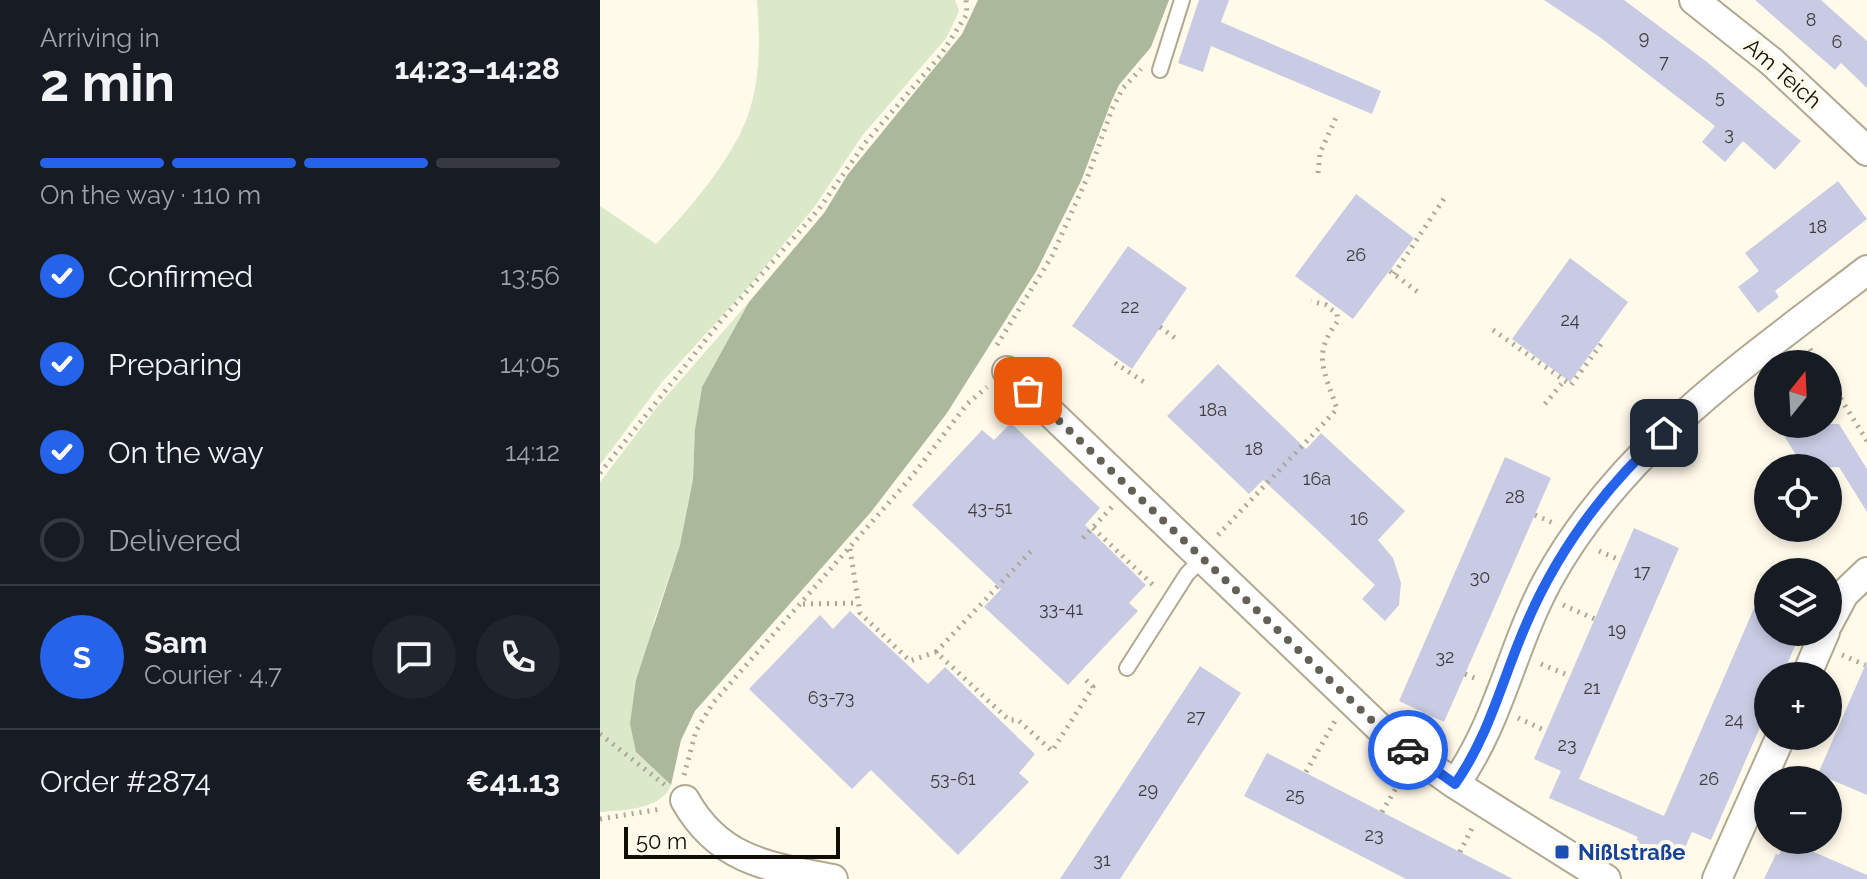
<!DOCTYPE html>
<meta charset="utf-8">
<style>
:root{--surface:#171b24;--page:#20242c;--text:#f1f3f6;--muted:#9ea1a6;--line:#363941;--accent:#2563eb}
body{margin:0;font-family:Raleway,sans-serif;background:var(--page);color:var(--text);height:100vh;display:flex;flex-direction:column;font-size:30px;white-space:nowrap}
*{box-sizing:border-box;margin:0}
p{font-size:26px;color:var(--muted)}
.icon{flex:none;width:44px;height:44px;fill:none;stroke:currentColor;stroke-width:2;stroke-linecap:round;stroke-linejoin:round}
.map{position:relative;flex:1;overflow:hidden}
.details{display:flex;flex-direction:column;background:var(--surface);width:600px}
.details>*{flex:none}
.needle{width:52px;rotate:18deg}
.tools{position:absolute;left:1154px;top:350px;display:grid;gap:16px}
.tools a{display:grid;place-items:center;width:88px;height:88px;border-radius:50%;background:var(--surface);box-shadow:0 4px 12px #0003;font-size:40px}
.scale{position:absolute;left:24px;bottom:20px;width:216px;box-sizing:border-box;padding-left:8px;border:4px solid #100d05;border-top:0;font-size:22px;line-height:28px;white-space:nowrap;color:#100d05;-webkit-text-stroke:6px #fffaea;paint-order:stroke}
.pin{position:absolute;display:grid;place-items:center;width:68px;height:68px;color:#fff;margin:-34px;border-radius:16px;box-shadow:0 4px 12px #0006}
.courier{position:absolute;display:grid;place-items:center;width:80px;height:80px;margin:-40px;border:6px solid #2563eb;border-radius:50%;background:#fff;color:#222;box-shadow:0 2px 10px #0007}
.summary em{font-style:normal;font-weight:700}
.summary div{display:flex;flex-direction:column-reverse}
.summary{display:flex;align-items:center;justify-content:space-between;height:136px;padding:0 40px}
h1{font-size:52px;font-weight:700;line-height:60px}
.bar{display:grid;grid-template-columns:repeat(4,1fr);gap:12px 8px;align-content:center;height:96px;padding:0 40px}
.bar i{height:10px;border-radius:6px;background:var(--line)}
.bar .active{background:var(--accent)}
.bar p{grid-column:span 4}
.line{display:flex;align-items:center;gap:20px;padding:0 40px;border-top:2px solid var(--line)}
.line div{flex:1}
.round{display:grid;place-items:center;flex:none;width:84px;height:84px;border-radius:42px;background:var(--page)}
ol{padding:0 40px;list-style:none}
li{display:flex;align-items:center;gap:24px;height:88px}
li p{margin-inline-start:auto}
li .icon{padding:8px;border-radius:50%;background:var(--accent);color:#fff;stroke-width:4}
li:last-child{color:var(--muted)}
li i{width:44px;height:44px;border:4px solid var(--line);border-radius:50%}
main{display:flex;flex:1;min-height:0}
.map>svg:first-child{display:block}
.green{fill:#dbe8ca}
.forest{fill:#acb89c}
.building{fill:#c9cbe4}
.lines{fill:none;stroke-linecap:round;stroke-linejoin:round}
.lane-casing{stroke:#b1a890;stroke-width:18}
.street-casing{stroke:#b1a890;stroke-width:32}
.path{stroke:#aca79a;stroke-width:5;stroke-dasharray:2 6;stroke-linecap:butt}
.lane{stroke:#fff;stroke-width:14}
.street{stroke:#fff;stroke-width:28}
.done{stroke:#646055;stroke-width:8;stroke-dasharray:0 14.4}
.route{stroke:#2563eb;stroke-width:10}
.transit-dot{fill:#1a4fb4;stroke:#fffaea;stroke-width:3}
.labels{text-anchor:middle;stroke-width:8;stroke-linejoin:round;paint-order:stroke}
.number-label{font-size:18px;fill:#3e3c3d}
.street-label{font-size:22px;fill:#100d05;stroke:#fffaea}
.transit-label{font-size:22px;font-weight:bold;fill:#164399;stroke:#fffaea;text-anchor:start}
</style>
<main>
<section class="details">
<div class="summary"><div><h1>2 min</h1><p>Arriving in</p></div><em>14:23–14:28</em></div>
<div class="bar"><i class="active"></i><i class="active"></i><i class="active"></i><i></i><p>On the way · 110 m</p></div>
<ol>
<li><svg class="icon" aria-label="check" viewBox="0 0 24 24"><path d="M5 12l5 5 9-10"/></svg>Confirmed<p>13:56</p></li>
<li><svg class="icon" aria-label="check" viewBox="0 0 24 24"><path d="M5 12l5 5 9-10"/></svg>Preparing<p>14:05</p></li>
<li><svg class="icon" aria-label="check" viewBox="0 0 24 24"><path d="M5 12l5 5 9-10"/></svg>On the way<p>14:12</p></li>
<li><i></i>Delivered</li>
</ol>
<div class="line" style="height:144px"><b class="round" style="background:var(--accent);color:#fff">S</b><div><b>Sam</b><p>Courier · 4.7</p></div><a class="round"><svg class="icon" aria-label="chat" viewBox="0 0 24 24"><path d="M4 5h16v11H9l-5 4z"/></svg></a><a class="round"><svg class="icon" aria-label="phone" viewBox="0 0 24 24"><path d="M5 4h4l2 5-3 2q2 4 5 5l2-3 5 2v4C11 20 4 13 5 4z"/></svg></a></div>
<div class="line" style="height:104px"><div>Order #2874</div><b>€41.13</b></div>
</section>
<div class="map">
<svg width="1267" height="879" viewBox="0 0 1267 879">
<rect width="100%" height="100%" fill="#fffaea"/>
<path class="green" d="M 157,0 L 355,0 L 359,11 L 347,37 L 262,136 L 215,206 L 152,283 L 62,382 L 0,465 L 0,206 L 56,244 C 89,210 130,162 147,118 C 161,80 160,39 157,0 Z
M 149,302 L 102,387 L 95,429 L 93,479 L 80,545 L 54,621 L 36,752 L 71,785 C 61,810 24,810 0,812 L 0,482 L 57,407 Z"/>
<path class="forest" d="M 378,0 L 569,0 L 551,47 L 519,85 L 512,100 L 481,181 L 437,270 L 347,413 L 271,512 L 95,711 L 81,740 L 71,785 L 36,752 L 30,724 L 36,680 L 80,545 L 93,479 L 95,429 L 102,387 L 149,302 L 224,213 L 248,174 L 362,34 Z"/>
<path class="building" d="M 599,0 L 629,0 L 621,22 L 781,91 L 772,114 L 611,46 L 603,72 L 578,63 Z
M 944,0 L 1024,0 L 1107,62 L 1201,141 L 1175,170 L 1143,141 L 1125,162 L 1102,142 L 1115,126 L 1001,38 Z
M 1155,0 L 1221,0 L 1267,41 L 1267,88 L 1241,63 L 1235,70 Z
M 1238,181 L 1267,219 L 1175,291 L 1179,297 L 1158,313 L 1138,287 L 1159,271 L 1145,253 Z
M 756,194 L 814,238 L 753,319 L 695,276 Z
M 528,246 L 587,288 L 532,369 L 472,326 Z
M 970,258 L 1028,302 L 970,382 L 912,339 Z
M 618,364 L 706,449 L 721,433 L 805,511 L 778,540 L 793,558 L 801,583 L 799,605 L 785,621 L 762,599 L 775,585 L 713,526 L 663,480 L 649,494 L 567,416 Z
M 411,423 L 500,508 L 485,525 L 546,585 L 529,603 L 538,611 L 468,685 L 384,607 L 401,589 L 312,505 L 382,430 L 394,440 Z
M 1177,424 L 1239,424 L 1267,469 L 1267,512 L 1239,467 L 1204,468 Z
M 905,457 L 951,478 L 844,722 L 799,701 Z
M 1034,528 L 1079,548 L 979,779 L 1064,816 L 1168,576 L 1168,632 L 1201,632 L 1182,676 L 1168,676 L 1168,709 L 1111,840 L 1092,832 L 1079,861 L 1035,842 L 1038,837 L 949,798 L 961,771 L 934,759 Z
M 250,611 L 328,684 L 345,667 L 435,754 L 419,773 L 429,782 L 358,855 L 271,770 L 252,789 L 149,689 L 220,615 L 233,629 Z
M 1267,661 L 1267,795 L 1218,774 Z
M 600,666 L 641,693 L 520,879 L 460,879 Z
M 667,753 L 860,852 L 913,879 L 806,879 L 644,796 Z
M 1186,840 L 1267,875 L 1267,879 L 1164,879 L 1176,854 L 1179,855 Z"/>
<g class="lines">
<defs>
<path id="lane" d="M 560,70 L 582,0
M 527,668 L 587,574 L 603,558"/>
<path id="street" d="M 1094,0 L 1172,62 L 1267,151
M 407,371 L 788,736 L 855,784 L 1006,879
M 1228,624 L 1244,594 L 1267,572
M 1206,676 L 1225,632
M 855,784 C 899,723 912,646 948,580 C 1021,447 1149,361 1267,270
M 85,800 C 119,861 169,867 233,879
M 1117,879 L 1181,736"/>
</defs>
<use href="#lane" class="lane-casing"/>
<use href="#street" class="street-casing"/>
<path class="path" d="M 718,173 L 720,153 L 737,115
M 790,271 L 819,293
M 794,274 L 847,194
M 560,327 L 575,338
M 893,330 L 971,385 L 1002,343 L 1000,341
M 397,345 L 452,256 L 488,176 L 512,109 L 523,88 L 541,69
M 1210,349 L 1219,364
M 515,363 L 544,382
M 1228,378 L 1267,441
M 945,404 L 963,382
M 0,473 L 120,322 L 219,209 L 265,143 L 340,56 L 367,14 L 366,0
M 935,515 L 953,523
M 493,528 L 556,588
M 618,535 L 737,409 C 725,372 711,355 738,321 L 737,314 L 726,305 L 711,301
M 483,538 L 512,507
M 250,549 L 260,613 L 310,661 L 336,652 L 409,720 L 418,720 L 452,751 L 493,687 L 483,677
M 999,551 L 1020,560
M 203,604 L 258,603
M 963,605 L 995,619
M 336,652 L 431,551
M 1242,655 L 1265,665
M 941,664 L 970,676
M 865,674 L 879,680
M 918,718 L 946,731
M 0,734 L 65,785
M 1228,734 L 1234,737
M 706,772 L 735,721
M 84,775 L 96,731 L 113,703 L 313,475 L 367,404 L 387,387
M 782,812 L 802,778
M 0,819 L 61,809
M 860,852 L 872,828"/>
<use href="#lane" class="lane"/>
<use href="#street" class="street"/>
</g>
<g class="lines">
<path class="done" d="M 428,391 L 788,736 L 808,750"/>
<path class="route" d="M 808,750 L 855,784 C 889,736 902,680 925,627 C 956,553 1005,487 1064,433"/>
</g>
<rect class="transit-dot" x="954" y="844" width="16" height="16" rx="4"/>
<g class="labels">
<g class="number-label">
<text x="1211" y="26">8</text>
<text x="1044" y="44">9</text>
<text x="1237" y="48">6</text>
<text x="1064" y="68">7</text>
<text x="1120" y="103">5</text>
<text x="1129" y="140">3</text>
<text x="1218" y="233">18</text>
<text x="756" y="261">26</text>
<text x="530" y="313">22</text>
<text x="970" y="326">24</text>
<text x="613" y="416">18a</text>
<text x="654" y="455">18</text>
<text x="717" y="485">16a</text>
<text x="915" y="503">28</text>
<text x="390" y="514">43-51</text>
<text x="759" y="525">16</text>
<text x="1042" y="578">17</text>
<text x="880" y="583">30</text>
<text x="461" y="615">33-41</text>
<text x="1017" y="636">19</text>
<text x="845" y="663">32</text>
<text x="992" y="694">21</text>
<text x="231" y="704">63-73</text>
<text x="596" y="723">27</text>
<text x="1134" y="726">24</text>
<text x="967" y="751">23</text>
<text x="353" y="785">53-61</text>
<text x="1109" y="785">26</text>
<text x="548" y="796">29</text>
<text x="695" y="801">25</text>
<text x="774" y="841">23</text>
<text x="502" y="866">31</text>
</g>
<g class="street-label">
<text transform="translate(1183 73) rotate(41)" y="8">Am Teich</text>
</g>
<g class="transit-label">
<text x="978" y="860">Nißlstraße</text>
</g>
</g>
</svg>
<div class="tools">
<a><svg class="needle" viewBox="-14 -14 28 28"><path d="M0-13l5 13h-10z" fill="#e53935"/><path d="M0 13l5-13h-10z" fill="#9ea1a6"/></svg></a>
<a><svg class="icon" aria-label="locate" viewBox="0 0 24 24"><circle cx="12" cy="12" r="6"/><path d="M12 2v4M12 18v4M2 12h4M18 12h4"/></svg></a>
<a><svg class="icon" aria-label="layers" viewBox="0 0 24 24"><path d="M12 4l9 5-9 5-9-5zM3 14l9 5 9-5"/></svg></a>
<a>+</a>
<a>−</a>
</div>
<div class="scale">50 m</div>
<div class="pin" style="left:428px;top:391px;background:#ea580c"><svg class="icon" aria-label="bag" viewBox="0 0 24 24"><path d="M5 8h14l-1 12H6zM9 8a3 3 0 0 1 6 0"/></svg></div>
<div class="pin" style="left:1064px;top:433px;background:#1f2937"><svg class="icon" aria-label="home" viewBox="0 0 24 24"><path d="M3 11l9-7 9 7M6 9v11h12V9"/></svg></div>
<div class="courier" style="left:808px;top:750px"><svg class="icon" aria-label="car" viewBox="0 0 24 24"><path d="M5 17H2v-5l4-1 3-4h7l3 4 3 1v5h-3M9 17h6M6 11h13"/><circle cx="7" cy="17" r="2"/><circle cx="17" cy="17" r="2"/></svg></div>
</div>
</main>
